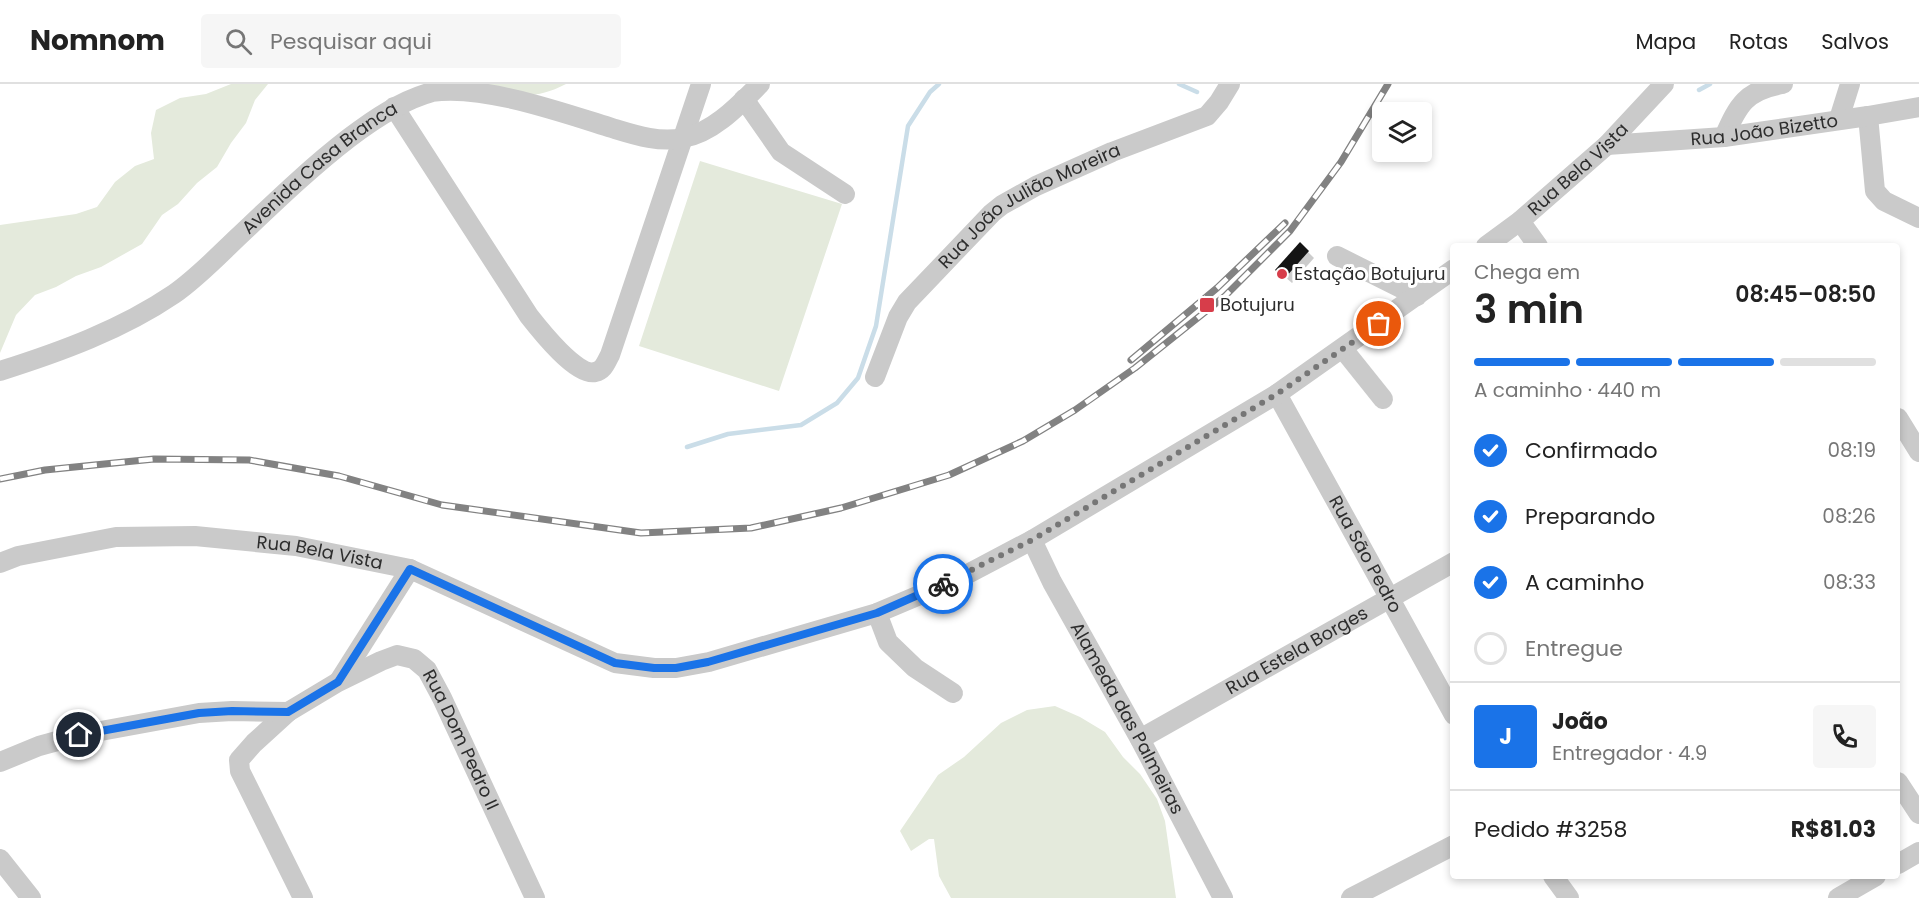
<!DOCTYPE html>
<html lang="pt">
<meta charset="utf-8">
<style>
:root{--surface:#fff;--page:#f6f6f6;--text:#222;--muted:#767676;--line:#e0e0e0;--accent:#1a73e8}
body{margin:0;font-family:Poppins,sans-serif;background:var(--page);color:var(--text);height:100vh;display:flex;flex-direction:column;font-size:22px;white-space:nowrap}
*{box-sizing:border-box;margin:0}
p{font-size:20px;color:var(--muted)}
.icon{flex:none;width:33px;height:33px;fill:none;stroke:currentColor;stroke-width:2;stroke-linecap:round;stroke-linejoin:round}
.map{position:relative;flex:1;overflow:hidden}
.drawer{position:absolute;left:1450px;top:159px;width:450px;height:636px;display:flex;flex-direction:column;background:var(--surface);border-radius:6px;box-shadow:0 3px 9px #0003}
.drawer>*{flex:none}
.fabs{position:absolute;left:1372px;top:18px;display:grid;gap:12px}
.fabs a{display:grid;place-items:center;width:60px;height:60px;border-radius:6px;background:var(--surface);box-shadow:0 3px 9px #0003;font-size:30px}
.pin{position:absolute;display:grid;place-items:center;width:51px;height:51px;color:#fff;margin:-26px;border:3px solid #fff;border-radius:50%;box-shadow:0 2px 6px #0007}
.courier{position:absolute;display:grid;place-items:center;width:60px;height:60px;margin:-30px;border:4px solid #1a73e8;border-radius:50%;background:#fff;color:#222;box-shadow:0 2px 8px #0007}
.headline em{font-style:normal;font-weight:600}
.headline div{display:flex;flex-direction:column-reverse}
.headline{display:flex;align-items:center;justify-content:space-between;height:102px;padding:0 24px}
h1{font-size:39px;font-weight:600;line-height:45px}
.bar{display:grid;grid-template-columns:repeat(4,1fr);gap:9px 6px;align-content:center;height:72px;padding:0 24px}
.bar i{height:8px;border-radius:4px;background:var(--line)}
.bar .current{background:var(--accent)}
.bar p{grid-column:span 4}
.line{display:flex;align-items:center;gap:15px;padding:0 24px;border-top:2px solid var(--line)}
.line div{flex:1}
.round{display:grid;place-items:center;flex:none;width:63px;height:63px;border-radius:6px;background:var(--page)}
ol{padding:0 24px;list-style:none}
li{display:flex;align-items:center;gap:18px;height:66px}
li p{margin-inline-start:auto}
li .icon{padding:6px;border-radius:50%;background:var(--accent);color:#fff;stroke-width:4}
li:last-child{color:var(--muted)}
li i{width:33px;height:33px;border:3px solid var(--line);border-radius:50%}
header{display:flex;align-items:center;gap:36px;box-sizing:border-box;height:84px;padding:0 30px;background:var(--surface);border-bottom:2px solid var(--line)}
header strong{font-size:28px}
nav{display:flex;gap:33px;margin-inline-start:auto;font-size:21px}
.search{width:420px;height:54px;background:var(--page);display:flex;align-items:center;gap:15px;box-sizing:border-box;padding:0 21px;border-radius:6px;color:var(--muted);font-size:22px}
.map>svg:first-child{display:block}
.green{fill:#e4eadc}
.shadow{fill:#0003}
.lines{fill:none;stroke-linecap:round;stroke-linejoin:round}
.stream{stroke:#cadde8;stroke-width:4.5}
.building{fill:#141414}
.minor{stroke:#cacaca;stroke-width:20}
.rail-casing{stroke:#828282;stroke-width:7}
.rail{stroke:#fff;stroke-width:4.5;stroke-dasharray:14;stroke-linecap:butt}
.done{stroke:#767676;stroke-width:6;stroke-dasharray:0 10.8}
.route{stroke:#1a73e8;stroke-width:8}
.poi-dot{fill:#d73d4a;stroke:#fff;stroke-width:2}
.labels{text-anchor:middle;stroke-width:6;stroke-linejoin:round;paint-order:stroke}
.street-label{font-size:18px;fill:#2d2d2d;stroke:#fff}
.poi-label{font-size:18px;fill:#2d2d2d;stroke:#fff;text-anchor:start}
</style>
<header>
<strong>Nomnom</strong>
<div class="search"><svg class="icon" aria-label="search" viewBox="0 0 24 24"><circle cx="10" cy="10" r="6"/><path d="M15 15l6 6"/></svg>Pesquisar aqui</div>
<nav><a>Mapa</a><a>Rotas</a><a>Salvos</a></nav>
</header>
<div class="map">
<svg width="1919" height="814" viewBox="0 0 1919 814">
<rect width="100%" height="100%" fill="#fff"/>
<path class="green" d="M 231,0 L 268,0 L 255,16 L 246,39 L 231,59 L 217,83 L 197,99 L 178,120 L 162,131 L 142,160 L 101,183 L 76,192 L 56,203 L 35,211 L 16,231 L 0,269 L 0,141 L 76,130 L 97,123 L 115,98 L 135,82 L 154,75 L 151,49 L 156,26 L 180,14 L 206,10 Z
M 475,0 L 566,0 C 529,19 513,10 475,0 Z
M 700,77 L 842,120 L 779,307 L 639,262 Z
M 1055,622 L 1080,633 L 1105,648 L 1123,673 L 1140,690 L 1157,715 L 1165,737 L 1176,814 L 951,814 L 939,792 L 934,755 L 929,755 L 911,767 L 900,747 L 938,691 L 964,673 L 1001,639 L 1027,626 Z"/>
<path class="shadow" d="M 1300,160 L 1314,174 L 1292,199 L 1284,192 Z"/>
<g class="lines">
<path class="stream" d="M 1179,0 L 1197,8
M 1699,6 L 1710,0
M 687,363 L 728,350 L 801,341 L 837,319 L 858,294 L 876,242 L 908,42 L 930,8 L 939,0"/>
</g>
<path class="building" d="M 1300,158 L 1309,167 L 1285,194 L 1275,186 Z"/>
<g class="lines">
<g class="minor">
<path d="M 744,15 L 781,68 L 845,110"/>
<path d="M 394,23 L 529,232 C 540,246 577,293 595,288 C 604,286 606,278 610,271 L 701,0"/>
<path d="M 1868,32 L 1875,107 L 1884,117 L 1919,134"/>
<path d="M 1839,35 L 1850,0"/>
<path d="M 1724,53 C 1738,21 1746,6 1783,0"/>
<path id="s1" d="M 1607,61 L 1724,53 L 1868,32 L 1919,23"/>
<path d="M 1520,137 L 1538,162"/>
<path id="s2" d="M 1486,162 L 1520,137 L 1607,61 L 1664,0"/>
<path d="M 1337,172 L 1417,212"/>
<path d="M 1343,265 L 1383,315"/>
<path id="s3" d="M 0,287 C 60,268 121,246 174,210 C 197,194 217,173 238,153 C 274,119 310,84 349,54 C 374,35 402,16 432,8 C 482,0 564,29 612,44 C 635,51 659,59 683,54 C 713,49 739,21 760,0"/>
<path id="s4" d="M 875,293 L 898,233 L 907,218 L 992,129 L 1002,121 L 1036,102 L 1112,68 L 1207,32 L 1219,18 L 1230,0"/>
<path id="s5" d="M 1277,310 L 1454,631"/>
<path d="M 1898,334 L 1919,368"/>
<path id="s6" d="M 1032,456 L 1052,498 L 1140,655 L 1223,814"/>
<path id="s7" d="M 0,479 L 18,472 L 116,453 L 195,452 L 296,462 L 410,485 L 615,579 L 654,584 L 676,584 L 709,578 L 877,529 L 960,494 L 1032,456 L 1277,310 L 1454,185"/>
<path d="M 877,529 L 888,558 L 915,584 L 953,609"/>
<path d="M 339,597 L 410,485"/>
<path d="M 288,628 L 254,659 L 239,676 L 240,687 L 247,701 L 303,814"/>
<path id="s8" d="M 1140,655 L 1454,478"/>
<path id="s9" d="M 0,678 L 39,662 L 79,651 L 199,629 L 232,627 L 288,628 L 338,598 L 381,577 L 397,571 L 414,575 L 427,586 L 442,614 L 535,814"/>
<path d="M 1898,698 L 1919,730"/>
<path d="M 0,775 L 31,814"/>
<path d="M 1898,780 L 1919,768"/>
<path d="M 1553,792 L 1569,814"/>
<path d="M 1351,814 L 1454,761"/>
<path d="M 1838,814 L 1876,792"/>
</g>
<defs>
<path id="rail" d="M 1131,276 L 1217,204 L 1285,139
M 0,395 L 45,386 L 154,375 L 249,376 L 339,392 L 442,421 L 641,449 L 751,444 L 841,424 L 949,391 L 1023,357 L 1075,326 L 1135,284 L 1225,212 L 1290,147 L 1341,78 L 1388,0"/>
</defs>
<use href="#rail" class="rail-casing"/>
<use href="#rail" class="rail"/>
</g>
<g class="lines">
<path class="done" d="M 943,500 L 1032,456 L 1277,310 L 1379,240"/>
<path class="route" d="M 79,651 L 199,629 L 232,627 L 288,628 L 338,598 L 410,485 L 615,579 L 654,584 L 676,584 L 708,578 L 877,529 L 943,500"/>
</g>
<g class="poi-dot">
<circle cx="1282" cy="190" r="6"/>
<rect x="1199" y="213" width="16" height="16" rx="3"/>
</g>
<g class="labels">
<g class="street-label">
<text dy="6" stroke="none"><textPath href="#s1" startOffset="158">Rua João Bizetto</textPath></text>
<text dy="6" stroke="none"><textPath href="#s2" startOffset="120">Rua Bela Vista</textPath></text>
<text dy="6" stroke="none"><textPath href="#s3" startOffset="384">Avenida Casa Branca</textPath></text>
<text dy="6" stroke="none"><textPath href="#s4" startOffset="240">Rua João Julião Moreira</textPath></text>
<text dy="6" stroke="none"><textPath href="#s7" startOffset="324">Rua Bela Vista</textPath></text>
<text dy="6" stroke="none"><textPath href="#s5" startOffset="183">Rua São Pedro</textPath></text>
<text dy="6" stroke="none"><textPath href="#s8" startOffset="180">Rua Estela Borges</textPath></text>
<text dy="6" stroke="none"><textPath href="#s6" startOffset="202">Alameda das Palmeiras</textPath></text>
<text dy="6" stroke="none"><textPath href="#s9" startOffset="530">Rua Dom Pedro II</textPath></text>
</g>
<g class="poi-label">
<text x="1294" y="196">Estação Botujuru</text>
<text x="1220" y="227">Botujuru</text>
</g>
</g>
</svg>
<div class="fabs">
<a><svg class="icon" aria-label="layers" viewBox="0 0 24 24"><path d="M12 4l9 5-9 5-9-5zM3 14l9 5 9-5"/></svg></a>
</div>
<div class="pin" style="left:1379px;top:240px;background:#ea580c"><svg class="icon" aria-label="bag" viewBox="0 0 24 24"><path d="M5 8h14l-1 12H6zM9 8a3 3 0 0 1 6 0"/></svg></div>
<div class="pin" style="left:79px;top:651px;background:#1f2937"><svg class="icon" aria-label="home" viewBox="0 0 24 24"><path d="M3 11l9-7 9 7M6 9v11h12V9"/></svg></div>
<div class="courier" style="left:943px;top:500px"><svg class="icon" aria-label="bike" viewBox="0 0 24 24"><circle cx="6" cy="16" r="4"/><circle cx="18" cy="16" r="4"/><path d="M6 16l4-8h5l3 8M10 8l3 8H6M13 5h3"/></svg></div>
<section class="drawer">
<div class="headline"><div><h1>3 min</h1><p>Chega em</p></div><em>08:45–08:50</em></div>
<div class="bar"><i class="current"></i><i class="current"></i><i class="current"></i><i></i><p>A caminho · 440 m</p></div>
<ol>
<li><svg class="icon" aria-label="check" viewBox="0 0 24 24"><path d="M5 12l5 5 9-10"/></svg>Confirmado<p>08:19</p></li>
<li><svg class="icon" aria-label="check" viewBox="0 0 24 24"><path d="M5 12l5 5 9-10"/></svg>Preparando<p>08:26</p></li>
<li><svg class="icon" aria-label="check" viewBox="0 0 24 24"><path d="M5 12l5 5 9-10"/></svg>A caminho<p>08:33</p></li>
<li><i></i>Entregue</li>
</ol>
<div class="line" style="height:108px"><b class="round" style="background:var(--accent);color:#fff">J</b><div><b>João</b><p>Entregador · 4.9</p></div><a class="round"><svg class="icon" aria-label="phone" viewBox="0 0 24 24"><path d="M5 4h4l2 5-3 2q2 4 5 5l2-3 5 2v4C11 20 4 13 5 4z"/></svg></a></div>
<div class="line" style="height:78px"><div>Pedido #3258</div><b>R$81.03</b></div>
</section>
</div>
